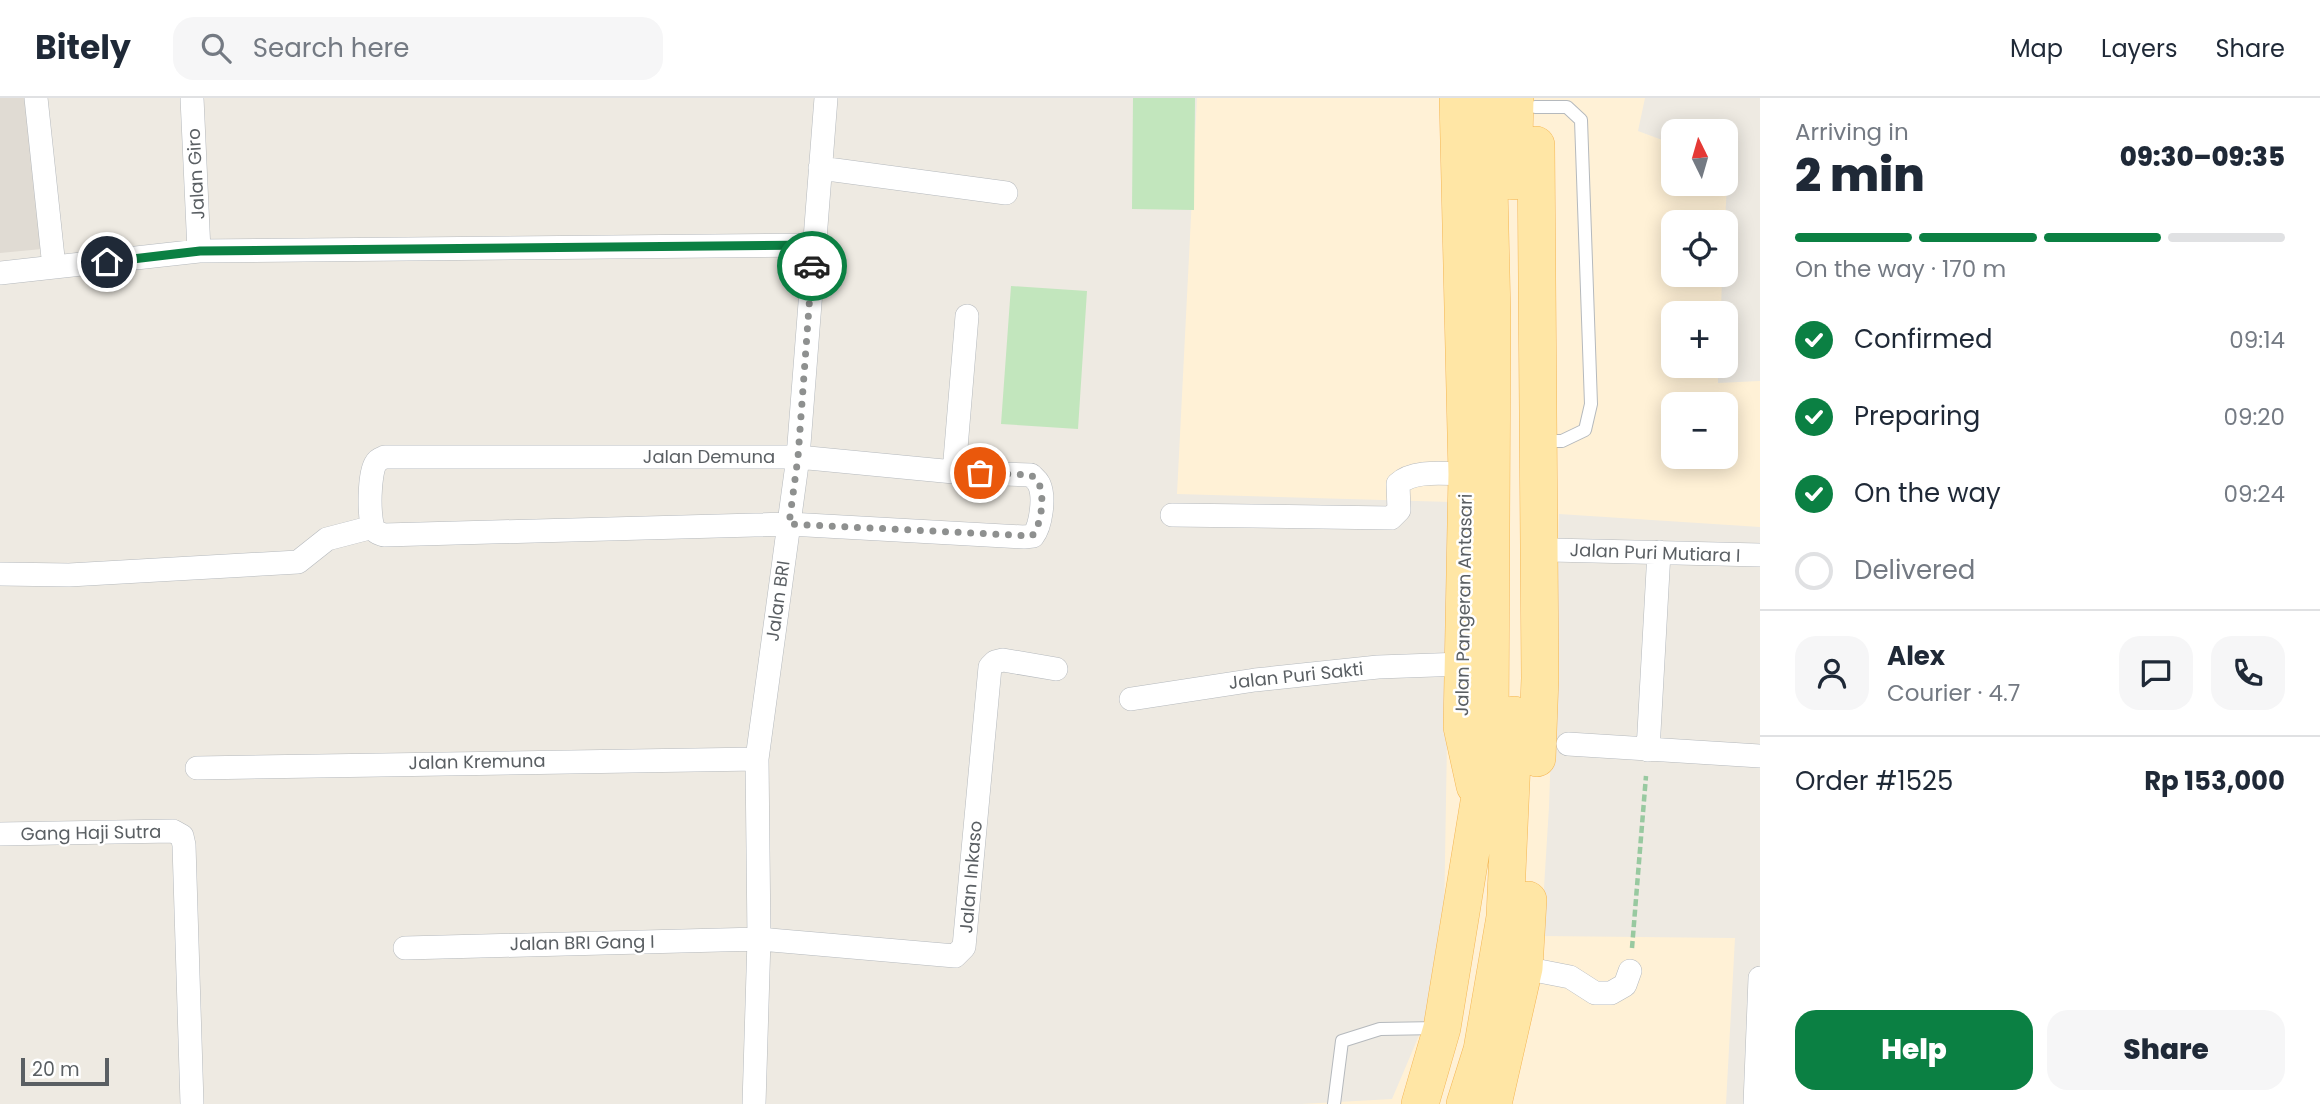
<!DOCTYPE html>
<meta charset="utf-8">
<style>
:root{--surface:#fff;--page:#f6f6f7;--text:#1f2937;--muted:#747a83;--line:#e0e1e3;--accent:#0b8043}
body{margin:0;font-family:Poppins,sans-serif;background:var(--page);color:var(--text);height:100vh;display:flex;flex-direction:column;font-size:26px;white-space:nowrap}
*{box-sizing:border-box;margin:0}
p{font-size:23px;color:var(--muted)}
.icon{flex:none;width:38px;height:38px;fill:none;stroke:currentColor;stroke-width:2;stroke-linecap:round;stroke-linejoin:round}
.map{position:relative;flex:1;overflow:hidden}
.drawer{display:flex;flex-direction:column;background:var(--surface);width:560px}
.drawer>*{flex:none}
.needle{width:46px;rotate:355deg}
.buttons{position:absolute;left:1661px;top:21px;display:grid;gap:14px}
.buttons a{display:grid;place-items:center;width:77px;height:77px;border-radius:14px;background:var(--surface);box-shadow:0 4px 18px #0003;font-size:35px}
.scale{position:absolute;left:21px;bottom:18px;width:88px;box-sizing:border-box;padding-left:7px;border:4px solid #5a5f63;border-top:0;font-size:19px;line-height:24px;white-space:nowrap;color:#5a5f63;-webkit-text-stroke:5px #fff;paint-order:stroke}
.pin{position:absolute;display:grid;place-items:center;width:60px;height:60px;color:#fff;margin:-30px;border:4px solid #fff;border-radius:50%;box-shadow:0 2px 7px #0007}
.courier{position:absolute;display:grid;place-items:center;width:70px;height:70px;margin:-35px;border:5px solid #0b8043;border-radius:50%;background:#fff;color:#222;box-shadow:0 2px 9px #0007}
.overview em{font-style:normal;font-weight:800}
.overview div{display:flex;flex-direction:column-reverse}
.overview{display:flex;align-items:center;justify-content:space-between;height:119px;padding:0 35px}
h1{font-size:46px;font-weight:800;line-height:52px}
.bar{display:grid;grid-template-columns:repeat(4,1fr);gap:10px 7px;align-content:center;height:84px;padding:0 35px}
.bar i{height:9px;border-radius:5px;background:var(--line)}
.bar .selected{background:var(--accent)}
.bar p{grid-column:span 4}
.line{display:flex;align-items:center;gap:18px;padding:0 35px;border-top:2px solid var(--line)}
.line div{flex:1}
.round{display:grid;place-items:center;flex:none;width:74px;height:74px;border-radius:21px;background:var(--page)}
ol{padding:0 35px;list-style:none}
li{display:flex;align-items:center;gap:21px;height:77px}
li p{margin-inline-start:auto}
li .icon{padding:7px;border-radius:50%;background:var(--accent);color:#fff;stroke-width:4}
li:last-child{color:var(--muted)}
li i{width:38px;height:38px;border:4px solid var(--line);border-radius:50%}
.action{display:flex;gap:14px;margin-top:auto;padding:14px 35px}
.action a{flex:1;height:80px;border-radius:21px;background:var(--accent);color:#fff;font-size:28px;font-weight:800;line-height:80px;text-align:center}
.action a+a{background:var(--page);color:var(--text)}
header{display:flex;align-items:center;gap:42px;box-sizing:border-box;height:98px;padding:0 35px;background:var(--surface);border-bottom:2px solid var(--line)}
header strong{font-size:33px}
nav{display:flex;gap:38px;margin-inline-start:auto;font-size:24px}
.search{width:490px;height:63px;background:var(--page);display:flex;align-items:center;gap:18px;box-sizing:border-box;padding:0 24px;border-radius:21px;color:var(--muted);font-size:26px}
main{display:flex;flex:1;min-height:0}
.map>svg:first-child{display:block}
.commercial{fill:#fff1d6;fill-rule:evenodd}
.education{fill:#e0dbd3}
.green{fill:#c2e6bd}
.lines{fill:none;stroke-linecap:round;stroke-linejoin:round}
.service-casing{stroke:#b5b9bd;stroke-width:14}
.minor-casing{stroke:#b5b9bd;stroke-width:24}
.primary-casing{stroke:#f5b654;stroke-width:38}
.path{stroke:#98c9a0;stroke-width:4.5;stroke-dasharray:7 3.5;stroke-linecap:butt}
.service{stroke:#fff;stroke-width:12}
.minor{stroke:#fff;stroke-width:23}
.primary{stroke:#ffe6a5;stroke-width:37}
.done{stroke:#8e908f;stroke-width:7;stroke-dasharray:0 12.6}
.route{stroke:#0b8043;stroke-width:9}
.labels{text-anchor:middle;stroke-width:5;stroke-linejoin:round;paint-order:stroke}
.street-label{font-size:18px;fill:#5a5f63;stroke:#fff}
</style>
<header>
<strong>Bitely</strong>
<div class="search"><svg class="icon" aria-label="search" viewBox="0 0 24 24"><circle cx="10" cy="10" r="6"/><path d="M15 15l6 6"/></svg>Search here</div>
<nav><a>Map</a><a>Layers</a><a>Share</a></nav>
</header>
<main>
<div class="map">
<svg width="1760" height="1006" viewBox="0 0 1760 1006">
<rect width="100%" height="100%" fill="#eeeae2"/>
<path class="commercial" d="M 1197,0 L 1645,0 L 1638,33 L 1673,46 L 1673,86 L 1726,86 L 1726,66 L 1728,67 L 1725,124 L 1673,124 L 1673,177 L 1722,177 L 1721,215 L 1673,215 L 1673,268 L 1718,268 L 1718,285 L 1760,283 L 1760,429 L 1559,416 L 1549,709 L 1541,838 L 1735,840 L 1726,1006 L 1301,1006 L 1392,1001 L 1443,881 L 1451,404 L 1177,396 ZM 1673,306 L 1726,306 L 1726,359 L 1673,359 Z"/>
<path class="education" d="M 0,0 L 26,0 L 42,151 L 0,155 Z"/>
<path class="green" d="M 1133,0 L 1195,0 L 1194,112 L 1132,111 Z
M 1011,188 L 1087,193 L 1078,331 L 1001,326 Z"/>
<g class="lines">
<defs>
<path id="service" d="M 1535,9 L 1567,9 L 1581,22 L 1591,306 L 1585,332 L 1562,343 L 1543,343
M 1334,1006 L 1342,943 L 1380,931 L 1438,930"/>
<path id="minor" d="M 36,0 L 54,169
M 192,0 L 199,153
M 820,70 L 1006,95
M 0,175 L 199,153 L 814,147
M 385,359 L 798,359 L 954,374 L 1031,377 C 1034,380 1037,382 1039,386 C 1045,399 1041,428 1033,438 L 1024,439 L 789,426 L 384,437 C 379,435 377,436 374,431 C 368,421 369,374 376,365 C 378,361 380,361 385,359 Z
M 954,374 L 967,218
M 1172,417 L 1391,420 L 1399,412 L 1398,386 C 1414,371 1446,376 1467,376
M 1551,452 L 1760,457
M 0,476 L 69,477 L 298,464 L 327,441 L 373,429
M 1131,601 L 1255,582 L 1378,569 L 1463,566
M 1568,646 L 1760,658
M 1648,652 L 1659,454
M 197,670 L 757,661
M 0,736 L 173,733 L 182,738 L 184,747 L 192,1006
M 405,850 L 759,841 L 955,858 L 964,849 L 990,569 L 995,564 L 1003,562 L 1056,571
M 1524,870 L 1570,879 L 1595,895 L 1611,895 L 1625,887 L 1630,873
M 754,1006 L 759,841 L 757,661 L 798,359 L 826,0
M 1755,1006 L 1760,880"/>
<path id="primary" d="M 1458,0 L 1467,376 L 1462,629 L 1475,688
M 1536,47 L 1540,580 L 1537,660
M 1513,83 L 1515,0
M 1420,1006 L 1442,930 L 1490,637 L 1492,218 L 1487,0
M 1465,1006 L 1482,952 L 1505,819 L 1514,617
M 1493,1006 L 1524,870 L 1528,802"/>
</defs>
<use href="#service" class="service-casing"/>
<use href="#minor" class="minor-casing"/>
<use href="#primary" class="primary-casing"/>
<path class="path" d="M 1632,850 L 1646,678"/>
<use href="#service" class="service"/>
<use href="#minor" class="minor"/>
<use href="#primary" class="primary"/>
</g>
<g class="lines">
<path class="done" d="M 812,168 L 798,359 L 789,426 L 1032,438 C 1041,428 1045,399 1039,386 C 1038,382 1034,380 1031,377 L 980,375"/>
<path class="route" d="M 107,164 L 200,153 L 814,147 L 812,168"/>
</g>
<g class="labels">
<g class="street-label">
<text transform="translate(196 76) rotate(-93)" y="6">Jalan Giro</text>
<text x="709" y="365">Jalan Demuna</text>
<text transform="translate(1655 455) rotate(2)" y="6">Jalan Puri Mutiara I</text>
<text transform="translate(778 503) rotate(-82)" y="6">Jalan BRI</text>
<text transform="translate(1464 507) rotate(-89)" y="6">Jalan Pangeran Antasari</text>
<text transform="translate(1296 578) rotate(-6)" y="6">Jalan Puri Sakti</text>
<text transform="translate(477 664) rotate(-1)" y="6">Jalan Kremuna</text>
<text transform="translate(91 735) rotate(-1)" y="6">Gang Haji Sutra</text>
<text transform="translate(971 779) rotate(-85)" y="6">Jalan Inkaso</text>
<text transform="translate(582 845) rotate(-1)" y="6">Jalan BRI Gang I</text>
</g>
</g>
</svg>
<div class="buttons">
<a><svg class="needle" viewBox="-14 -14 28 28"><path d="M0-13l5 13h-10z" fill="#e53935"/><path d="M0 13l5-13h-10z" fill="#747a83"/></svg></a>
<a><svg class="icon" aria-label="locate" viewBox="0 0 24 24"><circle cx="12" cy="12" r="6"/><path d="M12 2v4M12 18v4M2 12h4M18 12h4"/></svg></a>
<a>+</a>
<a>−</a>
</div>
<div class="scale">20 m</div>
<div class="pin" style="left:980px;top:375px;background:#ea580c"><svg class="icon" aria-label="bag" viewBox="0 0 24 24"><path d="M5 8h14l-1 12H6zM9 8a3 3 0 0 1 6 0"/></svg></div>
<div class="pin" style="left:107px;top:164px;background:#1f2937"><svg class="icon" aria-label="home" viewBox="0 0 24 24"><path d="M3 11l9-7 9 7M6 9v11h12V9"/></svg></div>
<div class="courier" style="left:812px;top:168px"><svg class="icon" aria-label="car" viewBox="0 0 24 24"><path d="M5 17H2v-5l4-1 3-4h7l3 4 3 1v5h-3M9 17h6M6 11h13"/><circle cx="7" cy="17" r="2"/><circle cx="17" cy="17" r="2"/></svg></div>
</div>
<section class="drawer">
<div class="overview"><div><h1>2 min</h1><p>Arriving in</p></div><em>09:30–09:35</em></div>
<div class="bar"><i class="selected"></i><i class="selected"></i><i class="selected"></i><i></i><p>On the way · 170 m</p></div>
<ol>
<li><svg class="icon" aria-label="check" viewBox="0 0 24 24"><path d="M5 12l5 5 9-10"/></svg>Confirmed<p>09:14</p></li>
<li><svg class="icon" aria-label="check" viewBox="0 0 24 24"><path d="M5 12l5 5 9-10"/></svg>Preparing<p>09:20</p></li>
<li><svg class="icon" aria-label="check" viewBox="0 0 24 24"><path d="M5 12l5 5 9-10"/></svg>On the way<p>09:24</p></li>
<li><i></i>Delivered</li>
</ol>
<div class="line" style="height:126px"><a class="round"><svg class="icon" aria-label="person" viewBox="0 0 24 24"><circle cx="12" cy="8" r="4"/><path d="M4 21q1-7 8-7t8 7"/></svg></a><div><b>Alex</b><p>Courier · 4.7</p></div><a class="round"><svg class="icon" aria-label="chat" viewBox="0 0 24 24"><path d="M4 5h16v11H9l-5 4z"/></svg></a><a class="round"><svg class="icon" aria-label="phone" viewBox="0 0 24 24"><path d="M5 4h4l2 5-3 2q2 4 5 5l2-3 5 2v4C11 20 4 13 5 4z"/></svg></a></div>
<div class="line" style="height:91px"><div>Order #1525</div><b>Rp 153,000</b></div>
<div class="action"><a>Help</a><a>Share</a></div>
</section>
</main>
